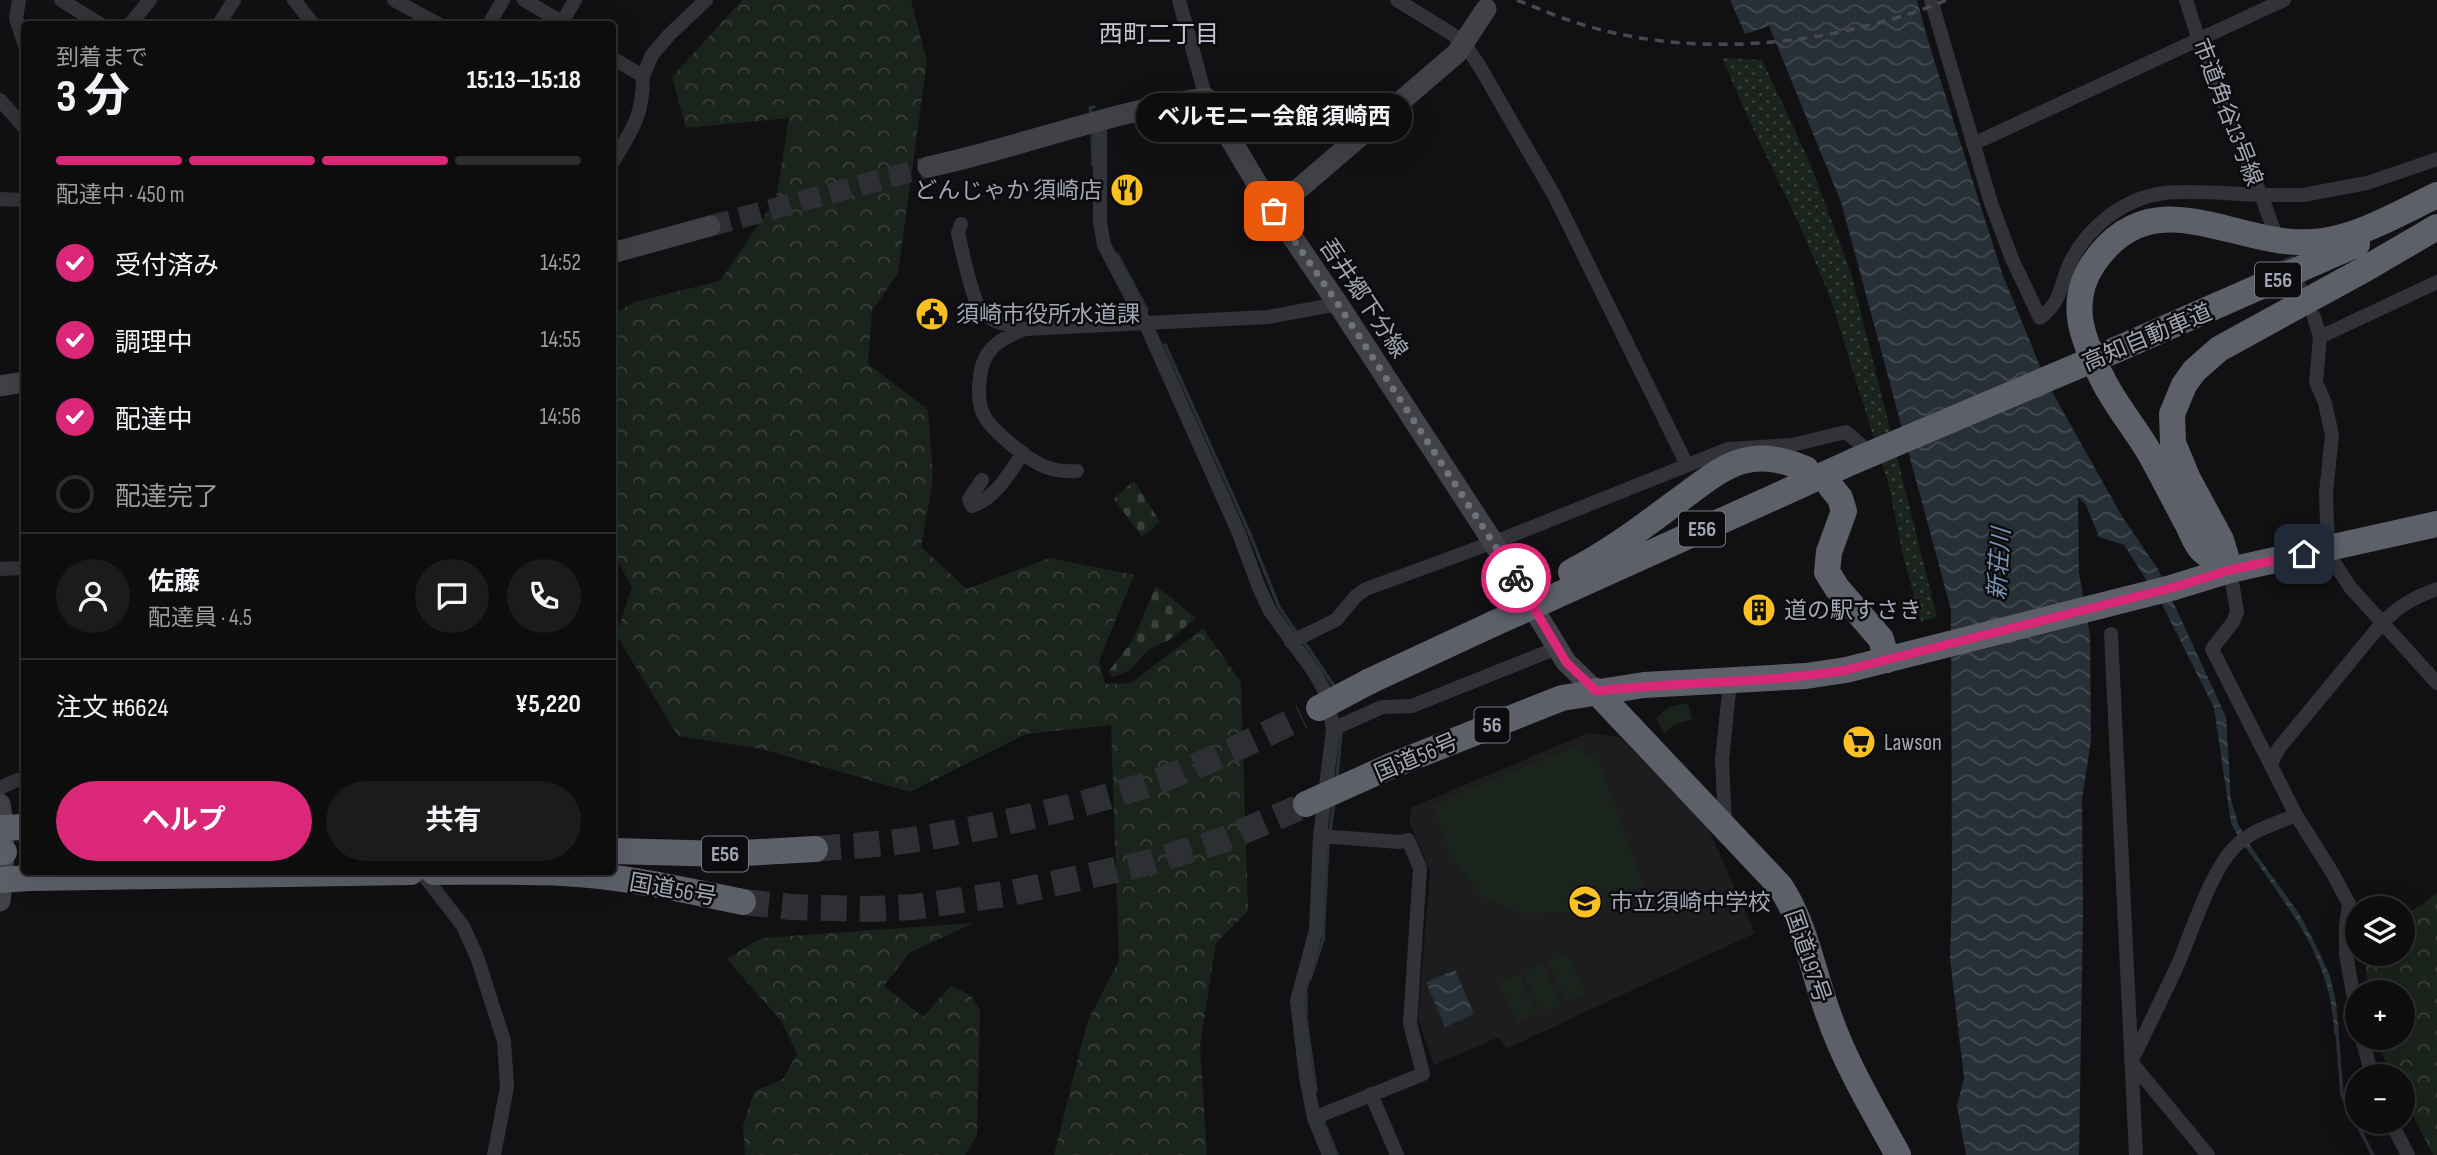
<!DOCTYPE html>
<html lang="ja">
<meta charset="utf-8">
<style>
:root{--surface:#0d0d0e;--page:#1b1b1c;--text:#f1f3f6;--muted:#9a9c9e;--line:#2d2d2e;--accent:#db2777}
body{margin:0;font-family:"Sofia Sans Condensed","Noto Sans JP",sans-serif;background:var(--page);color:var(--text);height:100vh;display:flex;flex-direction:column;font-size:26px;white-space:nowrap}
*{box-sizing:border-box;margin:0}
p{font-size:23px;color:var(--muted)}
.icon{flex:none;width:38px;height:38px;fill:none;stroke:currentColor;stroke-width:2;stroke-linecap:round;stroke-linejoin:round}
.map{position:relative;flex:1;overflow:hidden}
.side{position:absolute;left:21px;top:21px;width:595px;height:854px;display:flex;flex-direction:column;background:var(--surface);border-radius:7px;box-shadow:0 7px 28px #0002,0 0 0 2px var(--line)}
.side>*{flex:none}
.controls{position:absolute;left:2345px;top:896px;display:grid;gap:14px}
.controls a{display:grid;place-items:center;width:70px;height:70px;border-radius:50%;background:var(--surface);box-shadow:0 7px 28px #0002,0 0 0 2px var(--line);font-size:35px}
.pin{position:absolute;display:grid;place-items:center;width:60px;height:60px;color:#fff;margin:-30px;border-radius:14px;box-shadow:0 4px 10px #0006}
.courier{position:absolute;display:grid;place-items:center;width:70px;height:70px;margin:-35px;border:5px solid #db2777;border-radius:50%;background:#fff;color:#222;box-shadow:0 2px 9px #0007}
.bubble{position:absolute;height:49px;border-radius:24px;background:var(--surface);box-shadow:0 7px 28px #0002,0 0 0 2px var(--line);font-size:23px;font-weight:700;line-height:49px;text-align:center}
.overview em{font-style:normal;font-weight:700}
.overview div{display:flex;flex-direction:column-reverse}
.overview{display:flex;align-items:center;justify-content:space-between;height:119px;padding:0 35px}
h1{font-size:46px;font-weight:700;line-height:52px}
.bar{display:grid;grid-template-columns:repeat(4,1fr);gap:10px 7px;align-content:center;height:84px;padding:0 35px}
.bar i{height:9px;border-radius:5px;background:var(--line)}
.bar .active{background:var(--accent)}
.bar p{grid-column:span 4}
.line{display:flex;align-items:center;gap:18px;padding:0 35px;border-top:2px solid var(--line)}
.line div{flex:1}
.round{display:grid;place-items:center;flex:none;width:74px;height:74px;border-radius:37px;background:var(--page)}
ol{padding:0 35px;list-style:none}
li{display:flex;align-items:center;gap:21px;height:77px}
li p{margin-inline-start:auto}
li .icon{padding:7px;border-radius:50%;background:var(--accent);color:#fff;stroke-width:4}
li:last-child{color:var(--muted)}
li i{width:38px;height:38px;border:4px solid var(--line);border-radius:50%}
.action{display:flex;gap:14px;margin-top:auto;padding:14px 35px}
.action a{flex:1;height:80px;border-radius:42px;background:var(--accent);color:#fff;font-size:28px;font-weight:700;line-height:80px;text-align:center}
.action a+a{background:var(--page);color:var(--text)}
.map>svg:first-child{display:block}
.built{fill:#1d1d20}
.grass{fill:#1b231d}
.forest{fill:url(#forest-crowns)}
.cemetery{fill:url(#cemetery-stones)}
.park{fill:url(#park-dots)}
.water{fill:url(#water-waves)}
.lines{fill:none;stroke-linecap:round;stroke-linejoin:round}
.stream{stroke:#272f37;stroke-width:3.5}
.street-tunnel{stroke:#2e2f33;stroke-width:14;stroke-dasharray:14 7;stroke-linecap:butt}
.secondary-tunnel{stroke:#2e2f33;stroke-width:21;stroke-dasharray:21 10;stroke-linecap:butt}
.highway-tunnel{stroke:#2e2f33;stroke-width:26;stroke-dasharray:26 13;stroke-linecap:butt}
.street{stroke:#323338;stroke-width:14}
.secondary{stroke:#404248;stroke-width:21}
.highway{stroke:#5e6069;stroke-width:26}
.rail{stroke:#47494f;stroke-width:3.5;stroke-dasharray:9 7;stroke-linecap:butt}
.highway-bridge{stroke:#5e6069;stroke-width:26}
.done{stroke:#6f727c;stroke-width:7;stroke-dasharray:0 12.6}
.route{stroke:#db2777;stroke-width:9}
.labels{text-anchor:middle;stroke-width:5;stroke-linejoin:round;paint-order:stroke}
.shield{fill:#0c0c0e;stroke:#757882;stroke-width:2}
.shield-label{font-size:21px;font-weight:bold;fill:#a2a6b4}
.street-label{font-size:23px;fill:#a2a6b4;stroke:#0c0c0e}
.poi-label{font-size:23px;fill:#a2a6b4;stroke:#0c0c0e;text-anchor:start}
.neighbourhood-label{font-size:24px;fill:#c3c6d0;stroke:#0c0c0e}
.water-label{font-size:24px;font-style:italic;fill:#7792b2;stroke:#0c0c0e}
</style>
<div class="map">
<svg width="2437" height="1155" viewBox="0 0 2437 1155">
<defs>
<pattern id="forest-crowns" width="20" height="18" patternUnits="userSpaceOnUse" patternTransform="scale(1.75)"><rect width="20" height="18" fill="#1b231d"/><path d="M2 6a3 3 0 1 1 6 0M12 15a3 3 0 1 1 6 0" fill="none" stroke="#39403b"/></pattern>
<pattern id="cemetery-stones" width="16" height="16" patternUnits="userSpaceOnUse" patternTransform="scale(1.75)"><rect width="16" height="16" fill="#1b231d"/><path d="M2 7V4a2 2 0 0 1 4 0v3zM10 15v-3a2 2 0 0 1 4 0v3z" fill="#39403b"/></pattern>
<pattern id="park-dots" width="8" height="8" patternUnits="userSpaceOnUse" patternTransform="scale(1.75)"><rect width="8" height="8" fill="#1b231d"/><path d="M2 2h.1M6 6h.1" fill="none" stroke="#39403b" stroke-width="1.8" stroke-linecap="round"/></pattern>
<pattern id="water-waves" width="16" height="10" patternUnits="userSpaceOnUse" patternTransform="scale(1.75)"><rect width="16" height="10" fill="#272f37"/><path d="M0 5q4-4 8 0t8 0" fill="none" stroke="#434a52"/></pattern>
</defs>
<rect width="100%" height="100%" fill="#111113"/>
<path class="built" d="M 1588,733 L 1620,737 L 1708,828 L 1755,933 L 1506,1049 L 1499,1037 L 1434,1065 L 1418,1019 L 1430,872 L 1409,821 L 1412,807 Z"/>
<path class="grass" d="M 1688,703 L 1692,720 L 1675,724 L 1664,734 L 1656,718 L 1669,707 Z
M 1573,747 L 1598,759 L 1644,885 L 1591,911 L 1526,914 L 1484,899 L 1450,855 L 1433,806 L 1450,797 Z
M 1568,953 L 1585,993 L 1566,1002 L 1548,961 Z
M 1543,964 L 1561,1005 L 1541,1013 L 1523,972 Z
M 1519,974 L 1536,1015 L 1517,1023 L 1499,983 Z"/>
<path class="forest" d="M 742,0 L 911,0 L 927,61 L 898,273 L 872,311 L 868,364 L 928,410 L 933,480 L 921,547 L 967,589 L 1049,558 L 1134,575 L 1099,661 L 1105,684 L 1131,683 L 1203,628 L 1241,682 L 1248,911 L 1216,943 L 1200,1046 L 1207,1155 L 1054,1155 L 1087,1023 L 1119,960 L 1111,725 L 1026,734 L 910,792 L 762,749 L 678,736 L 616,635 L 632,587 L 613,554 L 613,315 L 634,302 L 720,281 L 776,199 L 789,118 L 686,128 L 672,77 Z
M 2437,893 L 2437,1155 L 2433,1155 L 2403,1096 L 2403,1076 L 2393,1076 L 2374,1038 L 2403,1038 L 2403,992 L 2368,992 L 2366,967 L 2367,954 L 2403,954 L 2403,913 L 2415,909 Z
M 974,923 L 909,953 L 884,986 L 923,1017 L 951,986 L 970,995 L 980,1009 L 977,1135 L 965,1155 L 745,1155 L 743,1126 L 754,1091 L 783,1079 L 797,1054 L 781,1021 L 727,959 L 761,938 Z"/>
<path class="cemetery" d="M 1134,481 L 1160,522 L 1142,537 L 1114,499 Z
M 1156,586 L 1196,618 L 1169,640 L 1148,650 L 1130,670 L 1113,677 L 1108,672 L 1133,640 Z"/>
<path class="park" d="M 1722,58 L 1762,60 L 1810,163 L 1851,273 L 1937,617 L 1921,621 L 1903,556 L 1889,486 L 1830,297 L 1801,228 L 1750,122 Z"/>
<path class="water" d="M 1730,0 L 1917,0 L 1929,44 L 2002,273 L 2046,381 L 2123,518 L 2158,569 L 2226,717 L 2231,800 L 2239,826 L 2251,847 L 2300,915 L 2318,950 L 2330,976 L 2336,1002 L 2339,1034 L 2334,1035 C 2333,967 2298,921 2261,868 C 2250,853 2239,840 2231,823 L 2214,708 L 2163,606 L 2124,545 L 2099,537 L 2086,505 L 2078,497 L 2079,573 L 2090,635 L 2091,740 L 2082,799 L 2083,916 L 2079,1155 L 1966,1155 L 1957,1106 L 1964,1078 L 1950,959 L 1952,888 L 1951,610 L 1841,202 L 1769,26 L 1745,34 Z
M 1455,970 L 1474,1014 L 1445,1027 L 1426,982 Z"/>
<g class="lines">
<path class="stream" d="M 1091,114 L 1090,108 L 1094,107
M 1092,133 L 1093,165
M 1117,254 L 1147,310
M 1165,345 L 1249,532 L 1279,607 L 1296,632
M 1304,642 L 1336,689
M 1337,777 L 1341,733
M 1330,831 L 1334,802
M 1310,979 L 1323,940 L 1328,844
M 1306,993 L 1306,1019 L 1316,1090
M 2337,1032 L 2342,1095 L 2373,1155
M 1323,1120 L 1337,1155"/>
<path class="street-tunnel" d="M 2278,239 L 2309,307"/>
<path class="secondary-tunnel" d="M 710,226 L 928,167"/>
<path class="highway-tunnel" d="M 815,849 C 846,846 879,845 911,840 C 988,828 1065,810 1140,787 C 1196,769 1249,742 1302,717
M 743,902 L 791,907 L 872,909 L 914,907 L 1011,893 L 1147,863 L 1220,841 L 1298,808"/>
<path class="street" d="M 19,0 L 16,18 L 24,43
M 61,0 L 100,24
M 294,0 L 313,24
M 394,0 L 438,24
M 524,0 L 562,22
M 1179,0 L 1206,98
M 1397,0 L 1452,34 L 1464,43 L 1480,67 L 1555,197 L 1687,465
M 1931,0 L 1991,203 L 2012,259 L 2040,318 C 2064,300 2059,283 2072,259 C 2090,225 2125,198 2164,193 C 2196,190 2229,194 2261,195 L 2199,41 L 2186,0
M 130,24 L 150,0
M 219,24 L 234,0
M 489,24 L 503,0
M 561,24 L 575,0
M 612,58 L 643,76 C 643,116 632,130 612,163
M 643,76 L 652,55 L 669,35 L 706,0
M 0,100 L 24,127
M 1100,120 L 1100,222 L 1104,245 L 1145,323 L 1238,531 L 1258,585 L 1270,611 L 1314,672 L 1327,695 L 1333,729 L 1320,836 L 1316,930 L 1297,1001 L 1306,1077 L 1314,1118 L 1329,1155
M 1973,144 L 2284,0
M 0,199 L 24,200
M 961,224 L 958,233 C 962,250 973,304 983,313 C 995,323 1011,326 1025,329 L 1268,317 L 1338,304
M 2275,233 L 2261,195 L 2303,195 L 2367,183 L 2437,159
M 2314,317 L 2320,337 L 2437,282
M 1025,329 C 1000,339 983,348 980,377 C 975,413 986,423 1013,446 C 1034,463 1049,473 1077,471
M 2320,337 L 2316,382 L 2325,403 L 2332,435 L 2326,493 L 2328,549 L 2333,561 L 2350,587 L 2437,683
M 982,480 L 969,499 L 972,506 C 995,499 1010,472 1023,453
M 0,569 L 24,568
M 2230,570 L 2237,612 L 2233,622 L 2212,649 L 2296,815 L 2333,874 L 2349,904 L 2346,927 L 2346,954 L 2357,1015
M 2111,634 L 2136,1155
M 1291,642 L 1336,620 L 1356,596 L 1366,589 L 1505,538 L 1728,449 L 1792,445 L 1846,432 L 1860,444
M 1333,729 L 1382,707 L 1412,706 L 1557,648
M 2271,764 L 2279,748 L 2382,623 C 2399,606 2414,597 2437,589
M 0,788 L 17,780 L 24,780
M 1725,825 L 1722,760 L 1730,682
M 422,873 L 463,926 L 477,957 L 504,1041 L 507,1087 L 494,1155
M 2362,1038 L 2372,1076
M 1371,1094 L 1397,1155
M 1314,1118 L 1423,1074 L 1410,1023 L 1420,868 L 1408,840 L 1399,842 L 1320,836
M 2391,1122 L 2408,1155
M 2208,1155 L 2131,1062 C 2147,1029 2163,997 2178,964 C 2192,932 2212,866 2238,844 C 2253,830 2277,823 2296,815"/>
<path class="secondary" d="M 928,167 C 1021,147 1111,111 1206,98 L 1265,197 L 1338,304 L 1493,542 L 1566,662 L 1596,691
M 1274,210 L 1457,53 L 1486,9
M 612,253 L 710,226
M 0,386 L 24,382
M 0,804 C 6,836 4,869 0,901"/>
<path class="highway" d="M 2118,349 L 2357,244
M 1831,487 L 1840,498 L 1844,511 L 1829,552 L 1827,572 L 1837,588 L 1881,639 L 1887,660
M 2230,570 C 2221,564 2208,557 2200,548 C 2195,542 2191,532 2188,525 C 2176,503 2165,481 2153,459 C 2138,431 2116,407 2102,378 C 2083,341 2067,303 2093,264 C 2153,175 2234,248 2314,242 C 2356,239 2399,213 2437,195
M 2230,570 L 2221,540 L 2188,479 L 2173,443 L 2172,414 L 2184,385 L 2194,371 L 2219,349 L 2365,269 L 2437,227
M 1571,572 C 1610,552 1644,526 1679,500 C 1699,486 1720,467 1743,461 C 1765,455 1786,461 1806,469
M 1551,598 L 1854,461
M 1370,681 L 1495,623
M 1596,691 L 1780,886 C 1806,925 1813,973 1829,1016 C 1846,1065 1873,1109 1898,1155
M 1391,766 L 1562,698 L 1644,685 L 1806,676 L 1846,670 L 2171,588 L 2230,570 L 2437,524
M 612,851 L 726,854 L 815,849
M 0,852 L 4,852
M 434,872 C 477,872 520,871 563,873 C 624,876 684,890 743,902
M 0,880 L 29,878 L 411,872"/>
<path class="rail" d="M 1517,0 C 1535,7 1553,15 1571,21 C 1661,51 1759,50 1849,30 C 1882,22 1915,14 1946,0"/>
<path class="highway-bridge" d="M 1854,461 L 2118,349
M 1495,623 L 1551,598
M 1319,708 L 1370,681
M 1306,804 L 1391,766
M 0,828 L 24,827"/>
</g>
<g class="lines">
<path class="done" d="M 1274,211 L 1338,304 L 1516,578"/>
<path class="route" d="M 1516,578 L 1566,662 L 1596,691 C 1679,681 1764,684 1846,670 L 2171,588 L 2230,570 L 2304,554"/>
</g>
<defs>
<symbol id="restaurant-disc" viewBox="-11 -11 22 22"><circle r="9.5" fill="#fac022" stroke="#0c0c0e"/><path d="M-5-6h1v4h1v-4h1v4h1v-4h1v5L-1.5 .5V6h-2V.5L-5-1ZM5-6V6H3V1.5H1.5Q1.5-4 5-6Z" fill="#111"/></symbol>
<symbol id="civic-disc" viewBox="-11 -11 22 22"><circle r="9.5" fill="#fac022" stroke="#0c0c0e"/><path d="M-.6-6.5H3V-4.5H.6V-3L4-1V1h2V6H-6V1h2V-1L-.6-3ZM-1.2 2.5V6h2.4V2.5Z" fill="#111"/></symbol>
<symbol id="building-disc" viewBox="-11 -11 22 22"><circle r="9.5" fill="#fac022" stroke="#0c0c0e"/><path d="M-4-6H4V6H1V3H-1V6H-4ZM-2.5-4.3h1.7v1.8h-1.7ZM.8-4.3h1.7v1.8H.8ZM-2.5-1h1.7V.8h-1.7ZM.8-1h1.7V.8H.8Z" fill="#111"/></symbol>
<symbol id="supermarket-disc" viewBox="-11 -11 22 22"><circle r="9.5" fill="#fac022" stroke="#0c0c0e"/><path d="M-6-5.5h2.5l.6 2H6L4.5 2H-2.5L-4.4-4H-6ZM-1.5 3.2a1.3 1.3 0 1 0 .1 0ZM3 3.2a1.3 1.3 0 1 0 .1 0Z" fill="#111"/></symbol>
<symbol id="school-disc" viewBox="-11 -11 22 22"><circle r="9.5" fill="#fac022" stroke="#0c0c0e"/><path d="M0-5L7-2L0 1L-7-2ZM-4 1L0 2.5L4 1V4Q0 6-4 4Z" fill="#111"/></symbol>
</defs>
<g fill-rule="evenodd">
<use href="#restaurant-disc" x="1108" y="171" width="38" height="38"/>
<use href="#civic-disc" x="913" y="295" width="38" height="38"/>
<use href="#building-disc" x="1740" y="591" width="38" height="38"/>
<use href="#supermarket-disc" x="1840" y="723" width="38" height="38"/>
<use href="#school-disc" x="1566" y="883" width="38" height="38"/>
</g>
<g class="labels">
<g class="shield">
<rect x="2255" y="262.5" width="46" height="35" rx="5"/>
<rect x="1679" y="511.5" width="46" height="35" rx="5"/>
<rect x="1474.5" y="707.5" width="35" height="35" rx="5"/>
<rect x="702" y="836.5" width="46" height="35" rx="5"/>
</g>
<g class="shield-label">
<text x="2278" y="287">E56</text>
<text x="1702" y="536">E56</text>
<text x="1492" y="732">56</text>
<text x="725" y="861">E56</text>
</g>
<g class="street-label">
<text transform="translate(2228 112) rotate(69)" y="8">市道角谷13号線</text>
<text transform="translate(1364 298) rotate(56)" y="8">吾井郷下分線</text>
<text transform="translate(2147 337) rotate(-23)" y="8">高知自動車道</text>
<text transform="translate(1416 757) rotate(-23)" y="8">国道56号</text>
<text transform="translate(673 889) rotate(10)" y="8">国道56号</text>
<text transform="translate(1808 956) rotate(71)" y="8">国道197号</text>
</g>
<g class="poi-label">
<text x="1102" y="198" text-anchor="end">どんじゃか 須崎店</text>
<text x="956" y="322">須崎市役所水道課</text>
<text x="1784" y="618">道の駅すさき</text>
<text x="1884" y="750">Lawson</text>
<text x="1610" y="910">市立須崎中学校</text>
</g>
<g class="neighbourhood-label">
<text x="1159" y="42">西町二丁目</text>
</g>
<g class="water-label">
<text transform="translate(1999 564) rotate(-86)" y="8">新荘川</text>
</g>
</g>
</svg>
<div class="controls">
<a><svg class="icon" aria-label="layers" viewBox="0 0 24 24"><path d="M12 4l9 5-9 5-9-5zM3 14l9 5 9-5"/></svg></a>
<a>+</a>
<a>−</a>
</div>
<div class="pin" style="left:1274px;top:211px;background:#ea580c"><svg class="icon" aria-label="bag" viewBox="0 0 24 24"><path d="M5 8h14l-1 12H6zM9 8a3 3 0 0 1 6 0"/></svg></div>
<div class="pin" style="left:2304px;top:554px;background:#1f2937"><svg class="icon" aria-label="home" viewBox="0 0 24 24"><path d="M3 11l9-7 9 7M6 9v11h12V9"/></svg></div>
<div class="courier" style="left:1516px;top:578px"><svg class="icon" aria-label="bike" viewBox="0 0 24 24"><circle cx="6" cy="16" r="4"/><circle cx="18" cy="16" r="4"/><path d="M6 16l4-8h5l3 8M10 8l3 8H6M13 5h3"/></svg></div>
<div class="bubble" style="left:1136px;top:93px;width:276px">ベルモニー会館 須崎西</div>
<section class="side">
<div class="overview"><div><h1>3 分</h1><p>到着まで</p></div><em>15:13–15:18</em></div>
<div class="bar"><i class="active"></i><i class="active"></i><i class="active"></i><i></i><p>配達中 · 450 m</p></div>
<ol>
<li><svg class="icon" aria-label="check" viewBox="0 0 24 24"><path d="M5 12l5 5 9-10"/></svg>受付済み<p>14:52</p></li>
<li><svg class="icon" aria-label="check" viewBox="0 0 24 24"><path d="M5 12l5 5 9-10"/></svg>調理中<p>14:55</p></li>
<li><svg class="icon" aria-label="check" viewBox="0 0 24 24"><path d="M5 12l5 5 9-10"/></svg>配達中<p>14:56</p></li>
<li><i></i>配達完了</li>
</ol>
<div class="line" style="height:126px"><a class="round"><svg class="icon" aria-label="person" viewBox="0 0 24 24"><circle cx="12" cy="8" r="4"/><path d="M4 21q1-7 8-7t8 7"/></svg></a><div><b>佐藤</b><p>配達員 · 4.5</p></div><a class="round"><svg class="icon" aria-label="chat" viewBox="0 0 24 24"><path d="M4 5h16v11H9l-5 4z"/></svg></a><a class="round"><svg class="icon" aria-label="phone" viewBox="0 0 24 24"><path d="M5 4h4l2 5-3 2q2 4 5 5l2-3 5 2v4C11 20 4 13 5 4z"/></svg></a></div>
<div class="line" style="height:91px"><div>注文 #6624</div><b>¥5,220</b></div>
<div class="action"><a>ヘルプ</a><a>共有</a></div>
</section>
</div>
